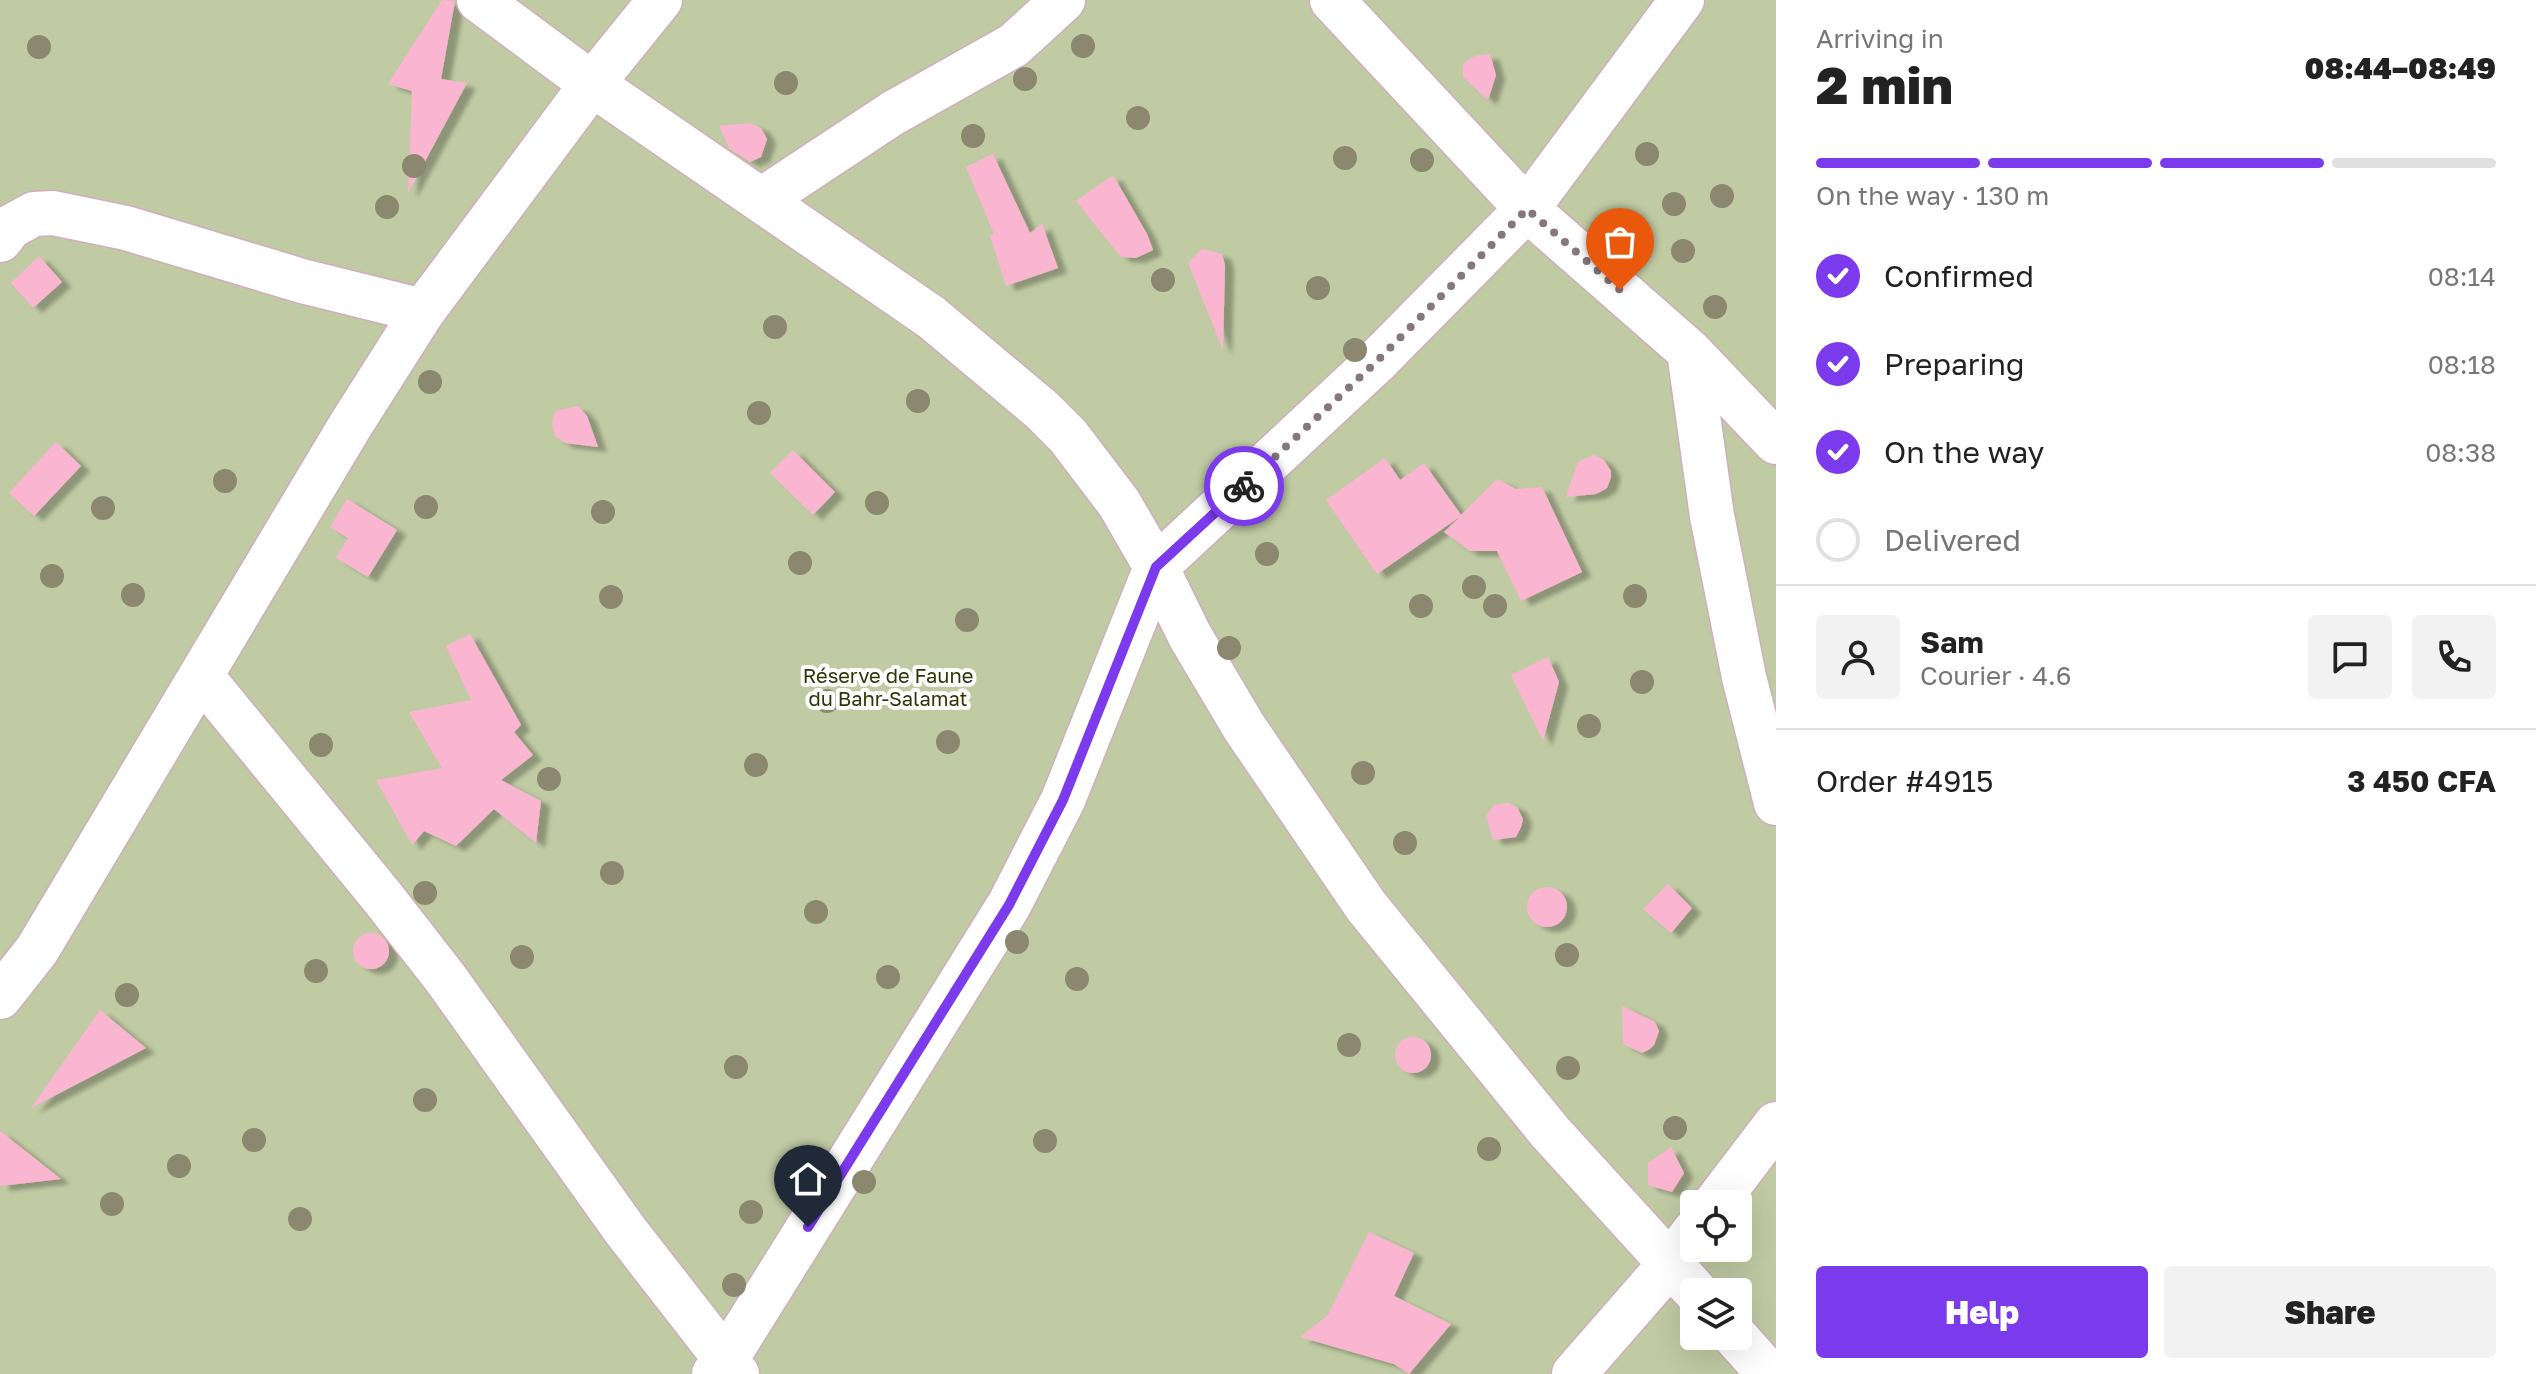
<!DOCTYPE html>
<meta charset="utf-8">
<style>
:root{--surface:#fff;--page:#f2f2f2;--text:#222;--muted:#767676;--line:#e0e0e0;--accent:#7c3aed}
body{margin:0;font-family:"Golos Text",sans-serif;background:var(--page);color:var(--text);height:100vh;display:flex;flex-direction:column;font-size:30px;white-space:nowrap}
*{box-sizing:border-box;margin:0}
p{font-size:26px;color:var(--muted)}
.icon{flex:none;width:44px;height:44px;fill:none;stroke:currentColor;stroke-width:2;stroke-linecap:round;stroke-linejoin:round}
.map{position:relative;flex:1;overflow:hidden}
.side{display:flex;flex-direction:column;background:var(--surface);width:760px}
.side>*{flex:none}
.buttons{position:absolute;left:1680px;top:1190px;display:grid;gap:16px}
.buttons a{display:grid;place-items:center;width:72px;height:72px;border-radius:8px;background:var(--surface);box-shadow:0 8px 32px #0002;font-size:40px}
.pin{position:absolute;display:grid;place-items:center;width:68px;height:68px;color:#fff;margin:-82px -34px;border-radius:50% 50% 50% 0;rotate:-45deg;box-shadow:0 0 8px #0007}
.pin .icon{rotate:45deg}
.courier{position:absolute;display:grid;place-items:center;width:80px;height:80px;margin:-40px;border:6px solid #7c3aed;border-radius:50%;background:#fff;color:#222;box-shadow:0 2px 10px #0007}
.summary em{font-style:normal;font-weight:800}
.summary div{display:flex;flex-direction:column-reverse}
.summary{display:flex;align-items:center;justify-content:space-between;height:136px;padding:0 40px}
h1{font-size:52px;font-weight:800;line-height:60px}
.bar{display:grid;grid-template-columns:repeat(4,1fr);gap:12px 8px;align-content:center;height:96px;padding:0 40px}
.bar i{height:10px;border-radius:6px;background:var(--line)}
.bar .on{background:var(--accent)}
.bar p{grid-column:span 4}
.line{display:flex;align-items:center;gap:20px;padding:0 40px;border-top:2px solid var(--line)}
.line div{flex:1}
.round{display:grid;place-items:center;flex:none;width:84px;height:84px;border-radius:8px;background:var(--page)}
ol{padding:0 40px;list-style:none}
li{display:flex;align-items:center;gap:24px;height:88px}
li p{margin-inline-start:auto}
li .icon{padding:8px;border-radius:50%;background:var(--accent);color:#fff;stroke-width:4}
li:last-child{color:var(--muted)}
li i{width:44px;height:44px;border:4px solid var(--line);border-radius:50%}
.action{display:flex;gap:16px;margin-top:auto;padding:16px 40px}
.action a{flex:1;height:92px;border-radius:8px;background:var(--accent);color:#fff;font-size:32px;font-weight:800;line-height:92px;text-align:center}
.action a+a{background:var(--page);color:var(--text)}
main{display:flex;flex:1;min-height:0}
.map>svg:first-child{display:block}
.green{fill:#c0caa3;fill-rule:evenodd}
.building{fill:#fab6d1;filter:url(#shadow)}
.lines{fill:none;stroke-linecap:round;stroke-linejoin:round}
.minor-casing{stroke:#d0aebb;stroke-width:47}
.minor{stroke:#fff;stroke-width:44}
.tree{fill:#8c876f}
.done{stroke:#86767d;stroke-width:8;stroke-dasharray:0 14.4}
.route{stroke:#7c3aed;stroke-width:10}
.labels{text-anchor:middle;stroke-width:8;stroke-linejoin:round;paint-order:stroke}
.park-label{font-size:20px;fill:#2e3605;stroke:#fdfdfd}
</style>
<main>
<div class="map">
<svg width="1776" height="1374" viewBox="0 0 1776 1374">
<defs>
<filter id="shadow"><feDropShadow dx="9" dy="5" stdDeviation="2" flood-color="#0004"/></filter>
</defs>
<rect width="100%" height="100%" fill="#fee9f1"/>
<path class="green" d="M 0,0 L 1776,0 L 1776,1374 L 0,1374 ZM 1694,1204 L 1738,1204 L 1738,1248 L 1694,1248 ZM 1694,1292 L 1738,1292 L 1738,1336 L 1694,1336 Z"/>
<path class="building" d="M 442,0 L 455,1 L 441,79 L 467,83 L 408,193 L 412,91 L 388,84 Z
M 1490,54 L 1496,75 L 1488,100 L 1463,77 L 1463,64 L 1474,56 Z
M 750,123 L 761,128 L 767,139 L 761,157 L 750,162 L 729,148 L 719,126 Z
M 993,154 L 1030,233 L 1042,224 L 1058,268 L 1006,286 L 990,236 L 994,234 L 966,167 Z
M 1113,175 L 1147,234 L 1153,250 L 1136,258 L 1121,257 L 1076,201 Z
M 1202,249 L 1222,254 L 1225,265 L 1223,350 L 1188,263 Z
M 39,256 L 62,282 L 33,308 L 11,283 Z
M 578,406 L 587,416 L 598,447 L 565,443 L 555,436 L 552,424 L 555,411 Z
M 56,442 L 81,466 L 34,516 L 9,493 Z
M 793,450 L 835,492 L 813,515 L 770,473 Z
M 1594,455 L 1604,460 L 1611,471 L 1611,477 L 1607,488 L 1596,494 L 1566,497 L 1576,467 L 1579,461 Z
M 1385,458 L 1400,480 L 1424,463 L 1461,515 L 1497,479 L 1516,489 L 1542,487 L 1582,572 L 1521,601 L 1497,551 L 1470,551 L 1444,532 L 1461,516 L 1377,574 L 1326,500 Z
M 347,499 L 397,530 L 368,577 L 336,558 L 348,538 L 330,527 Z
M 470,634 L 521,725 L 514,732 L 533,755 L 501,780 L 541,801 L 536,843 L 494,809 L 456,846 L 424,831 L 412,845 L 376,780 L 442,768 L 409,712 L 471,700 L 446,646 Z
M 1548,657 L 1559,682 L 1543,741 L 1511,675 Z
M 1508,803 L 1517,807 L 1523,819 L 1521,827 L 1516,837 L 1493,840 L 1486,816 L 1494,805 Z
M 1668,884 L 1692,908 L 1671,933 L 1643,909 Z
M1527 907a20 20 0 1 1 40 0a20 20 0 1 1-40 0Z
M353 951a18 18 0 1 1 36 0a18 18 0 1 1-36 0Z
M 1622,1006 L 1655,1022 L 1659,1031 L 1654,1045 L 1650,1049 L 1642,1053 L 1623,1044 Z
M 100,1010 L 146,1048 L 31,1108 Z
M1395 1055a18 18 0 1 1 36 0a18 18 0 1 1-36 0Z
M 0,1131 L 61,1179 L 0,1186 Z
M 1671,1147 L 1684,1173 L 1672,1192 L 1648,1185 L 1648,1163 Z
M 1369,1232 L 1414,1253 L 1394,1296 L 1451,1324 L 1409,1374 L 1394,1364 L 1300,1337 L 1328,1315 Z"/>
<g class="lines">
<defs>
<path id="minor" d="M 479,0 L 592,84 L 931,317 L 1042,410 L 1068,436 L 1119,503 L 1156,567 L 1190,636 L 1244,727 L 1366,906 L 1550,1132 L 1696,1292
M 1332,0 L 1527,209 L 1689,351 L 1776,442
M 763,199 L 893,113 L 1014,45 L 1063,0
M 0,240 L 10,227 L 34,214 L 53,213 L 126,228 L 302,281 L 423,311
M 1689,351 L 1712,516 L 1744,677 L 1776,803
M 202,677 L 383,898 L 446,979 L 625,1230 L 737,1374
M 0,997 L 37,950 L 350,426 L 423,311 L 592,84 L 660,0
M 1715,1204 L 1776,1124
M 1735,1336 L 1769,1374
M 714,1374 L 725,1361 L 1009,905 L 1063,800 L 1156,567 L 1375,363 L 1527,209 L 1682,0
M 1574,1374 L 1670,1264 L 1694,1232"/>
</defs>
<use href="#minor" class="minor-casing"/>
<use href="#minor" class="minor"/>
</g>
<g class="tree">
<circle cx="1083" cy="46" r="12"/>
<circle cx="39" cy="47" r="12"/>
<circle cx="1025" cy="79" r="12"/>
<circle cx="786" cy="83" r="12"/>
<circle cx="1138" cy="118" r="12"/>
<circle cx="973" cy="136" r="12"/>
<circle cx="1647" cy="154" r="12"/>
<circle cx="1345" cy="158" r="12"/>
<circle cx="1422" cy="160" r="12"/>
<circle cx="414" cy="166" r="12"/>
<circle cx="1722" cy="196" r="12"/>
<circle cx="1674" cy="204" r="12"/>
<circle cx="387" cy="207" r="12"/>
<circle cx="1634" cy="239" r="12"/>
<circle cx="1683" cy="251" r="12"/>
<circle cx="1163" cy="280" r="12"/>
<circle cx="1318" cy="288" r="12"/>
<circle cx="1715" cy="307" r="12"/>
<circle cx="775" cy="327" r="12"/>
<circle cx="1355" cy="350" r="12"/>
<circle cx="430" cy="382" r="12"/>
<circle cx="918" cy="401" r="12"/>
<circle cx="759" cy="413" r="12"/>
<circle cx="225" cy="481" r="12"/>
<circle cx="877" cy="503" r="12"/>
<circle cx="426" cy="507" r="12"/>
<circle cx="103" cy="508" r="12"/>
<circle cx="603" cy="512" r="12"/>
<circle cx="1267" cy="554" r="12"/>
<circle cx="800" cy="563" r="12"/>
<circle cx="52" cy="576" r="12"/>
<circle cx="1474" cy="587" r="12"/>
<circle cx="133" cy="595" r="12"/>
<circle cx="1635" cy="596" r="12"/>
<circle cx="611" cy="597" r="12"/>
<circle cx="1421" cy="606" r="12"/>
<circle cx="1495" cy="606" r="12"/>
<circle cx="967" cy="620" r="12"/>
<circle cx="1229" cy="648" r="12"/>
<circle cx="1642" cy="682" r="12"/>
<circle cx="827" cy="701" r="12"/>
<circle cx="1589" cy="726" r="12"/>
<circle cx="948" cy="742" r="12"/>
<circle cx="321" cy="745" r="12"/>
<circle cx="756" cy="765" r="12"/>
<circle cx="1363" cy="773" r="12"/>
<circle cx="549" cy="779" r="12"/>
<circle cx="1405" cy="843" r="12"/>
<circle cx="612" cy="873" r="12"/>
<circle cx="425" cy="893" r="12"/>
<circle cx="816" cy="912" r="12"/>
<circle cx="1017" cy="942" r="12"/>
<circle cx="1567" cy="955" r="12"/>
<circle cx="522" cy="957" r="12"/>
<circle cx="316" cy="971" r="12"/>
<circle cx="888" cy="977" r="12"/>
<circle cx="1077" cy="979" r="12"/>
<circle cx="127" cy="995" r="12"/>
<circle cx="1349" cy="1045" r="12"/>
<circle cx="736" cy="1067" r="12"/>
<circle cx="1568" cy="1068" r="12"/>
<circle cx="425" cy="1100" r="12"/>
<circle cx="1675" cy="1128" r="12"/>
<circle cx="254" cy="1140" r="12"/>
<circle cx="1045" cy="1141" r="12"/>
<circle cx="1489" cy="1149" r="12"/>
<circle cx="179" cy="1166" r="12"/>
<circle cx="864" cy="1182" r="12"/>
<circle cx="112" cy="1204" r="12"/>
<circle cx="751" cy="1212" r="12"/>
<circle cx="300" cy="1219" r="12"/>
<circle cx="734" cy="1285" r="12"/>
</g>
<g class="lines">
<path class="done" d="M 1244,486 L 1375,363 L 1527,209 L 1620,290"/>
<path class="route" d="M 808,1227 L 1009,905 L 1063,800 L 1156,567 L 1244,486"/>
</g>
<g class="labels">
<g class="park-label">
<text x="888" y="683">Réserve de Faune<tspan x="888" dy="23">du Bahr-Salamat</tspan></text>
</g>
</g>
</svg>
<div class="buttons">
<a><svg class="icon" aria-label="locate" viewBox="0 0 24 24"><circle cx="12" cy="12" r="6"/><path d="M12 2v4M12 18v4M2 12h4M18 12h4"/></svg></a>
<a><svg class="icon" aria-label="layers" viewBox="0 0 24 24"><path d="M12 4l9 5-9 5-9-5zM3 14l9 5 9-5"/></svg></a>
</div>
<div class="pin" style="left:1620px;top:290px;background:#ea580c"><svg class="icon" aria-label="bag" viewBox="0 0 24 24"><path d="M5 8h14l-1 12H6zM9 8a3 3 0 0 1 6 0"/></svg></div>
<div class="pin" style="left:808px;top:1227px;background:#1f2937"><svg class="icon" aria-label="home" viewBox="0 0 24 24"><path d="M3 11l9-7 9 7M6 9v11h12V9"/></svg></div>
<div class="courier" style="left:1244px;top:486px"><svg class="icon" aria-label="bike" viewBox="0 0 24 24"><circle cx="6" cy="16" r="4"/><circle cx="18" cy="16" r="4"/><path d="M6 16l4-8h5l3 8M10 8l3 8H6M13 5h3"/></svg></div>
</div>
<section class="side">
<div class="summary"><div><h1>2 min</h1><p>Arriving in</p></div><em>08:44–08:49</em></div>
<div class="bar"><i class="on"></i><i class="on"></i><i class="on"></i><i></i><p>On the way · 130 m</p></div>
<ol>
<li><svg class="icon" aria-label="check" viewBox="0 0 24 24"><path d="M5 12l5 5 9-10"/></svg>Confirmed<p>08:14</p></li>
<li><svg class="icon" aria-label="check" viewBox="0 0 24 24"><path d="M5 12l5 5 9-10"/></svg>Preparing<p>08:18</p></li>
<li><svg class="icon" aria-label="check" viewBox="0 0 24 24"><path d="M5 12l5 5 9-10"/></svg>On the way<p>08:38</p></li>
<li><i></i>Delivered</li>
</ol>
<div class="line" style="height:144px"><a class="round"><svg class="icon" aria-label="person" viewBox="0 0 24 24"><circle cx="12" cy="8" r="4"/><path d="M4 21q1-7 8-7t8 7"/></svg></a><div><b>Sam</b><p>Courier · 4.6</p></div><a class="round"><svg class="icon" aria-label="chat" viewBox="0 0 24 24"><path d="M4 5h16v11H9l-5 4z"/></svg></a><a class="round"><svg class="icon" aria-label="phone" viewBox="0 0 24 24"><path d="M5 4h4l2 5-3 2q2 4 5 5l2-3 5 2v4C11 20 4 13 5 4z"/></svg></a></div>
<div class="line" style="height:104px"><div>Order #4915</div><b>3 450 CFA</b></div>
<div class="action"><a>Help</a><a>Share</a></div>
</section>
</main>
